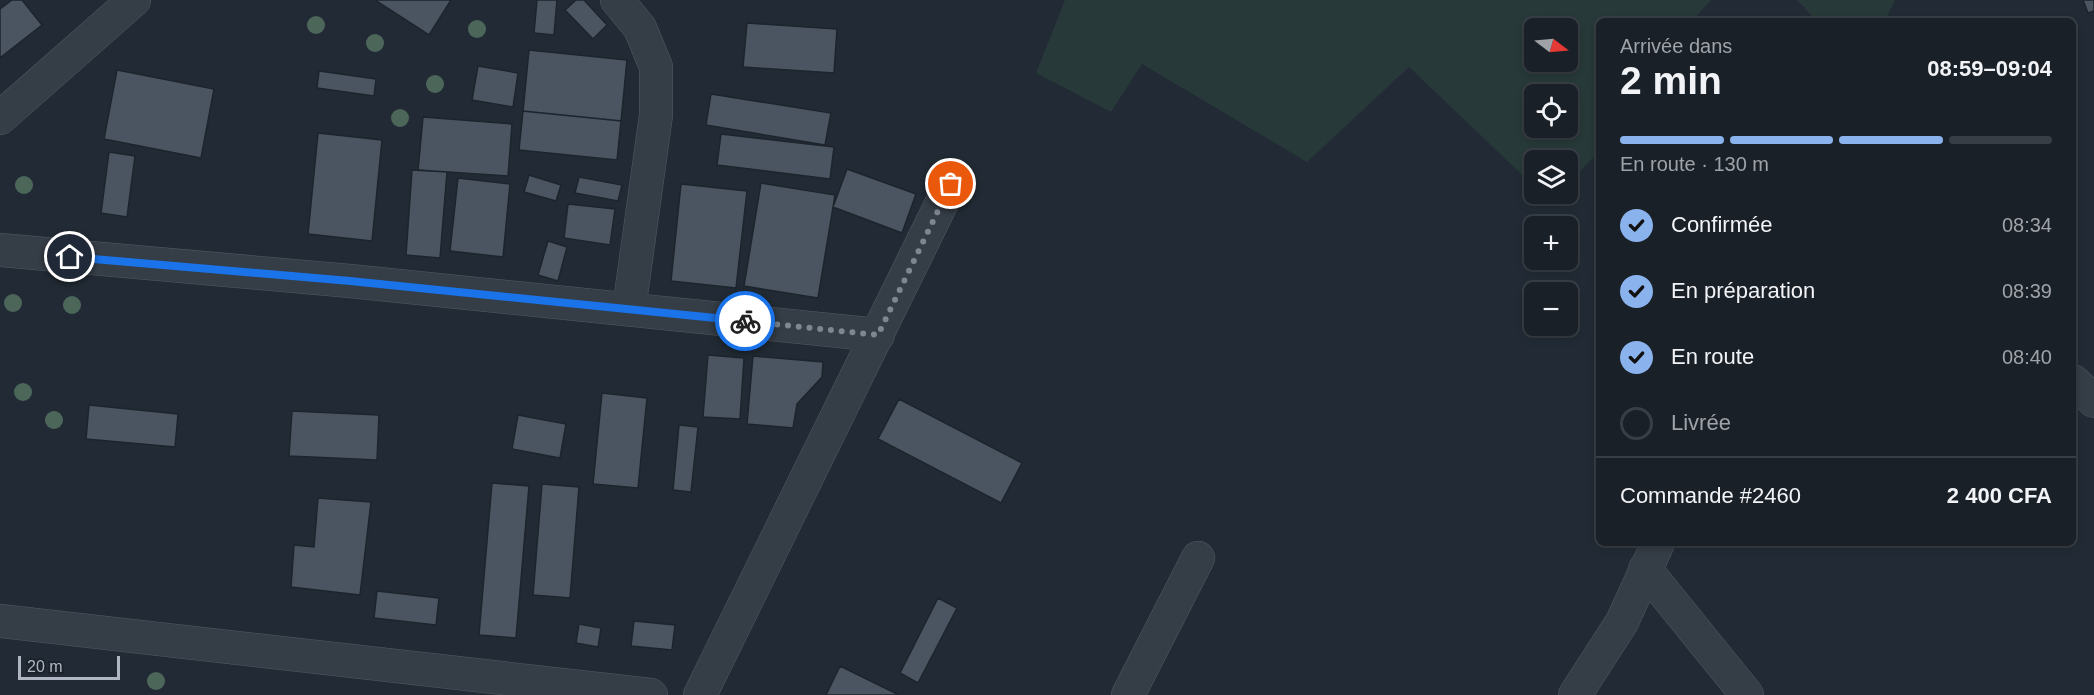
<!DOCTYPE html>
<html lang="fr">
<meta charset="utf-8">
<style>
:root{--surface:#1a2028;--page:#272d34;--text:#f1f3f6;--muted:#9fa3a8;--line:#383e45;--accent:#8ab3ed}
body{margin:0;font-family:Helvetica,sans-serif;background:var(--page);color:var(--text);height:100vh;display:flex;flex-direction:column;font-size:22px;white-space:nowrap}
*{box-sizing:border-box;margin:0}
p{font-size:20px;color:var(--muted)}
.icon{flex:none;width:33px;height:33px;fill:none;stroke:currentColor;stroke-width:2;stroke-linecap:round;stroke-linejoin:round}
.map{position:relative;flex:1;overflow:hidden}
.panel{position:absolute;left:1596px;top:18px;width:480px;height:528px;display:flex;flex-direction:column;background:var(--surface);border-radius:9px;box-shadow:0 3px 9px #0003,0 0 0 2px var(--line)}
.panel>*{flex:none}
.needle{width:39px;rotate:106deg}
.fabs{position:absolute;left:1524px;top:18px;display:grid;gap:12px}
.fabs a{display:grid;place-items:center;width:54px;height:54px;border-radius:9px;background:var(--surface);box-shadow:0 3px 9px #0003,0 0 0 2px var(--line);font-size:30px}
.scale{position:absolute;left:18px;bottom:15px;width:102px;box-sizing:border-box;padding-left:6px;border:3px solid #b0b7c3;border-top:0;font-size:16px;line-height:21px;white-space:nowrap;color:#b0b7c3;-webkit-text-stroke:4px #1b222a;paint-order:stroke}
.pin{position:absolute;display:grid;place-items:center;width:51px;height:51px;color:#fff;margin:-26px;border:3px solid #fff;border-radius:50%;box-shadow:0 2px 6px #0007}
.courier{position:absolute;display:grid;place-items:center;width:60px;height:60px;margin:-30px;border:4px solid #1a73e8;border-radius:50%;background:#fff;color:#222;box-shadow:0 2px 8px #0007}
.overview em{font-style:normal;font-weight:800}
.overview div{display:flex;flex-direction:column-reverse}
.overview{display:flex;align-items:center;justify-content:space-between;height:102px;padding:0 24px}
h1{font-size:39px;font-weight:800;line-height:45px}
.bar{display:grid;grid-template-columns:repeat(4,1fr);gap:9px 6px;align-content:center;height:72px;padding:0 24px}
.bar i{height:8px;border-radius:4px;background:var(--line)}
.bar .active{background:var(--accent)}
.bar p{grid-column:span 4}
.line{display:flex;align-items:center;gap:15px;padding:0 24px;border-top:2px solid var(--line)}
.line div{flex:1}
ol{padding:0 24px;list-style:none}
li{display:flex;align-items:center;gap:18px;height:66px}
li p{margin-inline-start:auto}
li .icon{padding:6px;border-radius:50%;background:var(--accent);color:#111;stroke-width:4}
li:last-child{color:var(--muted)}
li i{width:33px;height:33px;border:3px solid var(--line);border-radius:50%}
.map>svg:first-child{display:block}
.green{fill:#273938;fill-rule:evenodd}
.building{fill:#4a5561;stroke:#1d242d;stroke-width:1.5}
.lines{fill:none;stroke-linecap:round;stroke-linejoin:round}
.minor-casing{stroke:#535a64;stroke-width:34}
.minor{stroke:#353d46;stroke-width:33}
.tree{fill:#4d665a}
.done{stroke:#7e8691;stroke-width:6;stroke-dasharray:0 10.8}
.route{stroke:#1a73e8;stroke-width:8}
</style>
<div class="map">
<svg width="2094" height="695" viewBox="0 0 2094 695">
<rect width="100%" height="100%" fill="#222b35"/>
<path class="green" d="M 1065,0 L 1711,0 L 1692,21 L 1599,21 L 1599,151 L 1568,185 L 1568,160 L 1534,160 L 1534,186 L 1409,67 L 1307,162 L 1142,64 L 1111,112 L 1036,73 ZM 1534,28 L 1568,28 L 1568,62 L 1534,62 ZM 1534,94 L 1568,94 L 1568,128 L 1534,128 Z
M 1797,0 L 1895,0 L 1885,21 L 1817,21 Z"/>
<path class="building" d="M 12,0 L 22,0 L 42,25 L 0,58 L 0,9 Z
M 375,0 L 451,0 L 429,35 Z
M 537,0 L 557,0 L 554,35 L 534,33 Z
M 576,0 L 584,0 L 607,25 L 593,39 L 565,10 Z
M 2083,0 L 2094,0 L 2094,11 L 2088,13 Z
M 747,23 L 837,29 L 834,73 L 743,67 Z
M 529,50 L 627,60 L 621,121 L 523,111 Z
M 478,66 L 518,73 L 513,107 L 472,100 Z
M 117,70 L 214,89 L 201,158 L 104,139 Z
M 319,71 L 376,79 L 374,96 L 317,88 Z
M 711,94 L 831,113 L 825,145 L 706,125 Z
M 523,111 L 621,121 L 617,160 L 519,150 Z
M 423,117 L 512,124 L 508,176 L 418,170 Z
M 318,133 L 382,140 L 372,241 L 308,234 Z
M 721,134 L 834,147 L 830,179 L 717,165 Z
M 109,152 L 135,156 L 127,217 L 101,213 Z
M 847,169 L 916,194 L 902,233 L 833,207 Z
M 412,170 L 447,172 L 440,258 L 406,255 Z
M 529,175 L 561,185 L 556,201 L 524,192 Z
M 579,177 L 622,185 L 618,201 L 575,193 Z
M 458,178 L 510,184 L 503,257 L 450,251 Z
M 761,183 L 835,195 L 818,298 L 744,286 Z
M 681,184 L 747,191 L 736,288 L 671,281 Z
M 568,204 L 615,209 L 610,245 L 564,238 Z
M 548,241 L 567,247 L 558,281 L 538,275 Z
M 708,355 L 744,358 L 740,419 L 703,417 Z
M 753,356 L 823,362 L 822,377 L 797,404 L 793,428 L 747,424 Z
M 602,393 L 647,398 L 638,488 L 593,484 Z
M 899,399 L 1022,463 L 1001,503 L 878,439 Z
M 89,405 L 178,414 L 175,447 L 86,439 Z
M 292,411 L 379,415 L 377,460 L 289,456 Z
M 518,415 L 566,424 L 560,458 L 512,449 Z
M 679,425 L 698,427 L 691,492 L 673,490 Z
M 492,483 L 529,486 L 516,638 L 479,635 Z
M 542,484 L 579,487 L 570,598 L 533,595 Z
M 318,498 L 371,502 L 360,595 L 291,587 L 294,545 L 314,547 Z
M 377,591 L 439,598 L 436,625 L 374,618 Z
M 938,598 L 957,608 L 918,683 L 900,673 Z
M 634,621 L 675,625 L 672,650 L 631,646 Z
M 579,624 L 601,628 L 598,647 L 576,643 Z
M 840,666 L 899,695 L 826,695 Z"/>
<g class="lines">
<defs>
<path id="minor" d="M 617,0 L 640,28 L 656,67 L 656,115 L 629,309
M 0,118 L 134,0
M 0,250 L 350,281 L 878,335
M 2073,381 L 2094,401
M 1645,569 L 1747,695
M 0,621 L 651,695
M 700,695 L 951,184
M 1128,695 L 1198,558
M 1575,695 L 1622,622 L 1658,543"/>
</defs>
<use href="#minor" class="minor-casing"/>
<use href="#minor" class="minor"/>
</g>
<g class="tree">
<circle cx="316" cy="25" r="9"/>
<circle cx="477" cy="29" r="9"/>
<circle cx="375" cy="43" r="9"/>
<circle cx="435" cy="84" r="9"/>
<circle cx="400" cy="118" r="9"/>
<circle cx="24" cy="185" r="9"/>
<circle cx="13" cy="303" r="9"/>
<circle cx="72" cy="305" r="9"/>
<circle cx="23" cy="392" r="9"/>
<circle cx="54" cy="420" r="9"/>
<circle cx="156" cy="681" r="9"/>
</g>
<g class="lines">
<path class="done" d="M 745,321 L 878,335 L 951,184"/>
<path class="route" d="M 70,257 L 350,281 L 745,321"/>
</g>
</svg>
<div class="fabs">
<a><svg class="needle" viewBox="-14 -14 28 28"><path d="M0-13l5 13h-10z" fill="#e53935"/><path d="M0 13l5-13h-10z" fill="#9fa3a8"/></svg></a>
<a><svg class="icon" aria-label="locate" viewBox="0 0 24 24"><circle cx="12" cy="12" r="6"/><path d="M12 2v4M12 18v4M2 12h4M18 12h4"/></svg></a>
<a><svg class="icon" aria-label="layers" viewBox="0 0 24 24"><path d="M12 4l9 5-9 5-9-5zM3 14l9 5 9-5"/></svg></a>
<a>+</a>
<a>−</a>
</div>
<div class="scale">20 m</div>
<div class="pin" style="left:951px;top:184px;background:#ea580c"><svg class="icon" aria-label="bag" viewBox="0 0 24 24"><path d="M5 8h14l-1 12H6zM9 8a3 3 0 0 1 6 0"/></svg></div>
<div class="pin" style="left:70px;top:257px;background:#1f2937"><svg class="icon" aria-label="home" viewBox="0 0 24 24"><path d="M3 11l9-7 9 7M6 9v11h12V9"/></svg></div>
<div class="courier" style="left:745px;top:321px"><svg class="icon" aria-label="bike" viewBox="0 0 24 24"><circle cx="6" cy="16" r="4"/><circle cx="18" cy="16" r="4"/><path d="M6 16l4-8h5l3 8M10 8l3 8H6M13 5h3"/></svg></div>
<section class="panel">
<div class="overview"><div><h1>2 min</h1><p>Arrivée dans</p></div><em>08:59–09:04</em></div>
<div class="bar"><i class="active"></i><i class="active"></i><i class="active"></i><i></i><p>En route · 130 m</p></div>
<ol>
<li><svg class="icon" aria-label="check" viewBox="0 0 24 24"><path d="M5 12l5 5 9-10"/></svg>Confirmée<p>08:34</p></li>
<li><svg class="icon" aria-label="check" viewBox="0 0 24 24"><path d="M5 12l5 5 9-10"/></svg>En préparation<p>08:39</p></li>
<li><svg class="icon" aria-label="check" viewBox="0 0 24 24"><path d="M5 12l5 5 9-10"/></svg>En route<p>08:40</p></li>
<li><i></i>Livrée</li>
</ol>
<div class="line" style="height:78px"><div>Commande #2460</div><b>2 400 CFA</b></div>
</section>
</div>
